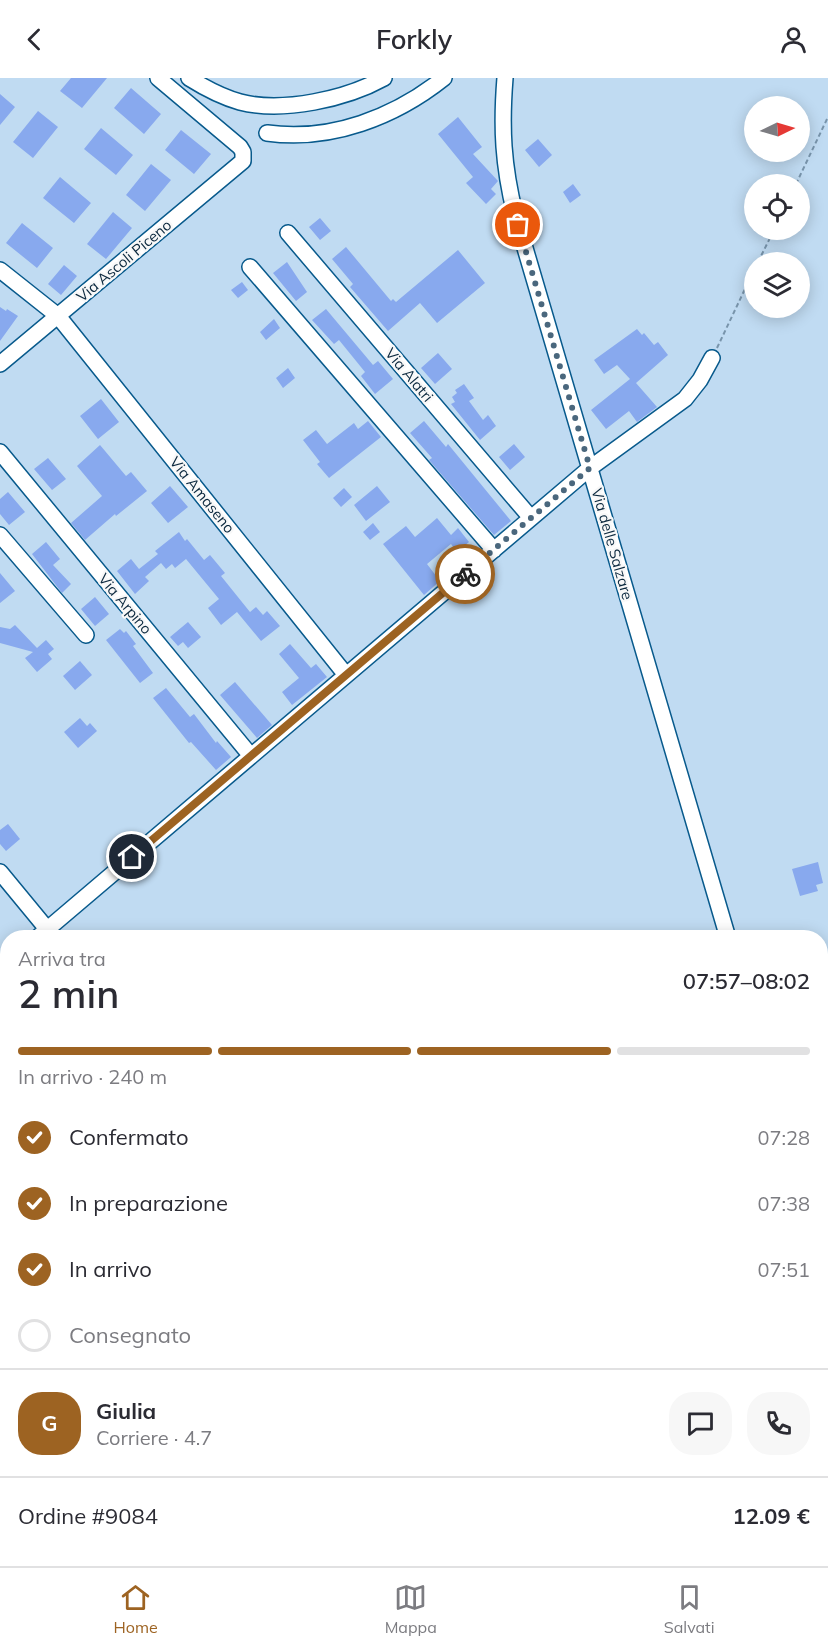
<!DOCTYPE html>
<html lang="it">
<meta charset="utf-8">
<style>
:root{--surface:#fff;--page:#f7f7f7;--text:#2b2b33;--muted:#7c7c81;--line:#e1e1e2;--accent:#9d6322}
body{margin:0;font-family:Mulish,sans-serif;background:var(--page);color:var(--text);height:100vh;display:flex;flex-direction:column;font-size:22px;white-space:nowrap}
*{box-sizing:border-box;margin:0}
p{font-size:20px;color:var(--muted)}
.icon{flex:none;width:33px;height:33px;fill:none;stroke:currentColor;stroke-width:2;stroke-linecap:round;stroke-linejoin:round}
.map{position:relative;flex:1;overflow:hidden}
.drawer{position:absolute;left:0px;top:852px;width:828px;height:636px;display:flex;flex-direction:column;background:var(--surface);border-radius:24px 24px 0 0;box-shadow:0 3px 15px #0003}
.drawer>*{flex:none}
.needle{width:39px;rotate:85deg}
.tools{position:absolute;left:744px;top:18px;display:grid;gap:12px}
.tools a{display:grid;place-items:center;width:66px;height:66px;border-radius:50%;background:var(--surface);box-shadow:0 3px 15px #0003;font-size:30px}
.pin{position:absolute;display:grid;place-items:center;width:51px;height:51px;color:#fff;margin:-26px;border:3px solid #fff;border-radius:50%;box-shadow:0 2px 6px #0007}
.courier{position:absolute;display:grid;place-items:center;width:60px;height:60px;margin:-30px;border:4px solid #9d6322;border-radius:50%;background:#fff;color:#222;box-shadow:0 2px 8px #0007}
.overview em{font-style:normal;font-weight:600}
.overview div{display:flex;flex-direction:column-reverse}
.overview{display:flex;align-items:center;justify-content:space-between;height:102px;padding:0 18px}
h1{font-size:39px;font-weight:600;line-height:45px}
.bar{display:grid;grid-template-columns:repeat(4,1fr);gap:9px 6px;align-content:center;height:72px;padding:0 18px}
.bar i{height:8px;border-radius:4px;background:var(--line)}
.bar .selected{background:var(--accent)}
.bar p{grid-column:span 4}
.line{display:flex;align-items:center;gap:15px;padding:0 18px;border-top:2px solid var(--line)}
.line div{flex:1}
.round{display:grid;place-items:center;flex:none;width:63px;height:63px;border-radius:24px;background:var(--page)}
ol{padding:0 18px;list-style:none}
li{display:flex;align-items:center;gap:18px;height:66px}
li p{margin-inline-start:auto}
li .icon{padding:6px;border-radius:50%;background:var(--accent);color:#fff;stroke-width:4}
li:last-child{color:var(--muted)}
li i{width:33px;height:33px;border:3px solid var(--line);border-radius:50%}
header{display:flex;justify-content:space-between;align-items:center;height:78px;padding:0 18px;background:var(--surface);font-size:27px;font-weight:600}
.dock{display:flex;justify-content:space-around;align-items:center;height:84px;border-top:2px solid var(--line);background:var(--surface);font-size:16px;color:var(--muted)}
.dock a{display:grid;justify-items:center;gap:3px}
.dock .selected{color:var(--accent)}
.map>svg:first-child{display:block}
.building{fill:#88a9ee}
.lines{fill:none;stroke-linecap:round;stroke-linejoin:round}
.minor-casing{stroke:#085a8c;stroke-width:18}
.path{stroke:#7894ab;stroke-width:2;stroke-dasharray:4.5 3;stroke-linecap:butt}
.minor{stroke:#fff;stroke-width:15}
.done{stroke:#4a677d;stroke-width:6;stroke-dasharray:0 10.8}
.route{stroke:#9d6322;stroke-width:8}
.labels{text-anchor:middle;stroke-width:4.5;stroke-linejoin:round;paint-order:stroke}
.street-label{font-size:15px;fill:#0b283e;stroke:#f8f8f8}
</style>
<header><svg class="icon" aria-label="back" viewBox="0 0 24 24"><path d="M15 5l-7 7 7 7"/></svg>Forkly<svg class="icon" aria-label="person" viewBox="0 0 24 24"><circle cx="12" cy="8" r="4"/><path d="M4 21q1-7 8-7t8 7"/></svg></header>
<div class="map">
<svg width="828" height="1488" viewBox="0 0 828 1488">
<rect width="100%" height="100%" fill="#c0dbf2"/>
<path class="building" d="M 71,0 L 107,0 L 82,30 L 60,13 Z
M 131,10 L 161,36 L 144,56 L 114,30 Z
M 0,16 L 15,29 L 0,47 Z
M 38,33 L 58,49 L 33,80 L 13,64 Z
M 458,39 L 482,69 L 473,76 L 498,103 L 491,111 L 496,116 L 486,126 L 466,105 L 473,99 L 438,56 Z
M 101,50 L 133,77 L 116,97 L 84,71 Z
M 181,52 L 211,76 L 194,96 L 165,72 Z
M 538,61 L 552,77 L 539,89 L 525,72 Z
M 151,86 L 171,102 L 145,133 L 126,117 Z
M 60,99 L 91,125 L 74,145 L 43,120 Z
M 573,106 L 581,117 L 570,125 L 563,114 Z
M 113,134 L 132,150 L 106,181 L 87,166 Z
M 320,140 L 331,153 L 320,162 L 309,149 Z
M 22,145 L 53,170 L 37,190 L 6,165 Z
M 346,169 L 391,223 L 393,221 L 396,224 L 458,172 L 485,205 L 437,245 L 420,225 L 388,253 L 350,209 L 353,206 L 332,181 Z
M 287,184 L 307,214 L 296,223 L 273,195 Z
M 64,187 L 77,198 L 61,217 L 48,206 Z
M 242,204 L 248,212 L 238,220 L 231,212 Z
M 0,229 L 6,233 L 7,231 L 18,238 L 0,263 Z
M 326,231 L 373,287 L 378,283 L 393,301 L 375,316 L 361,298 L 365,294 L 339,262 L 334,266 L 312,242 Z
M 274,241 L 280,250 L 266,262 L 260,254 Z
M 637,251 L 642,257 L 644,255 L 654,267 L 658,264 L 668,277 L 636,305 L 657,329 L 637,344 L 629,333 L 606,351 L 591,332 L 630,301 L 617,287 L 604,296 L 594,282 Z
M 438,275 L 452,291 L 435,306 L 421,290 Z
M 288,290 L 295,300 L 283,310 L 276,300 Z
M 464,306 L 474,320 L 469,323 L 483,342 L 488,337 L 496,348 L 480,362 L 451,326 L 455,324 L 452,319 L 457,315 L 455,312 Z
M 101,321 L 119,344 L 98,361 L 80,338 Z
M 368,343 L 381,359 L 329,400 L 317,386 L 320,384 L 303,362 L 316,352 L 327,366 L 354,345 L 358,351 Z
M 424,343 L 446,369 L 448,366 L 511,443 L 494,457 L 429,382 L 432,380 L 410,355 Z
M 514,366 L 525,379 L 510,392 L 499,379 Z
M 100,367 L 126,398 L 131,394 L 147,413 L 116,438 L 115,436 L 85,462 L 71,445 L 102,418 L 77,388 Z
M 48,380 L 66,401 L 52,412 L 34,391 Z
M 170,408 L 188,429 L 168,445 L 151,425 Z
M 377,408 L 390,424 L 366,443 L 354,427 Z
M 344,410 L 352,419 L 341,429 L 333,420 Z
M 8,414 L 25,434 L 9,447 L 0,436 L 0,421 Z
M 437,440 L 451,457 L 458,450 L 469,464 L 457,474 L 451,466 L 427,486 L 440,503 L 424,517 L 383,466 L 406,448 L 415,459 Z
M 373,445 L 380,454 L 370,462 L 363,454 Z
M 179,454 L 185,463 L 187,461 L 204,482 L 210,477 L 225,495 L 221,498 L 250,534 L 256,529 L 263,537 L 267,533 L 280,548 L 261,563 L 237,534 L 221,547 L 208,530 L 219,521 L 186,481 L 175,490 L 172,486 L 166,491 L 161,485 L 145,499 L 149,503 L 135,516 L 117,493 L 131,481 L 139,491 L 158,476 L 155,473 Z
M 46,464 L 60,481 L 53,487 L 71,506 L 62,515 L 32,476 Z
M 0,495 L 15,513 L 0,525 Z
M 95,519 L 109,536 L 95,548 L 81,531 Z
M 188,544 L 201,559 L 188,570 L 183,564 L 178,568 L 170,559 Z
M 15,547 L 37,570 L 46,562 L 54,571 L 48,576 L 52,581 L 37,594 L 25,580 L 33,574 L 0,565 L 0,549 L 10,551 Z
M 120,551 L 124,555 L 126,553 L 136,566 L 133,568 L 153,595 L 140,605 L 106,562 Z
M 290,566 L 311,590 L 316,586 L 327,599 L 292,627 L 282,614 L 299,600 L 279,576 Z
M 80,583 L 92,597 L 75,612 L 63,598 Z
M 235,604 L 272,647 L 257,660 L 220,617 Z
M 166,610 L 190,639 L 194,636 L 216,665 L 217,663 L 231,679 L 216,692 L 191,664 L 189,665 L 153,620 Z
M 80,640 L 87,648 L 90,645 L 97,653 L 78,670 L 64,654 Z
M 8,746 L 20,761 L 6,773 L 0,766 L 0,752 Z
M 818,784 L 823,805 L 816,807 L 818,813 L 800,818 L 792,791 Z"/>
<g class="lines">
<defs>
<path id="minor" d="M 189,0 C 205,10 222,19 240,24 C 283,35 346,21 384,0
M 505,0 C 501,50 503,87 515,136 L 728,860
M 267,55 C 331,64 395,39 444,0
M 288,155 L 531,440
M 250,189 L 494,472
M 0,192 L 58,238 L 346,597
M 0,286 L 243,83 L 243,74 L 240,69 L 158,0
M 0,374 L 251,678
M 0,457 L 86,557
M 0,794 L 47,851
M 37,860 L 590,390 L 685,321 L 700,302 L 712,280
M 0,891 L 8,885
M 820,1176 L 828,1197
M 820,1264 L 828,1259
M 149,1488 L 155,1486"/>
</defs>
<use href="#minor" class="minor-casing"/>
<path class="path" d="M 796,106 L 828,39
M 758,184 L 774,152
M 717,270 L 754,192
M 236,1480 L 238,1488
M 509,1488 L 519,1480"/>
<use href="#minor" class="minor"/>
</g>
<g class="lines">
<path class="done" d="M 465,496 L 590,390 L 518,147"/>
<path class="route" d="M 132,779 L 465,496"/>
</g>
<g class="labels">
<g class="street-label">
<text transform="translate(124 183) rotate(-40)" y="5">Via Ascoli Piceno</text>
<text transform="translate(409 297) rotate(50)" y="5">Via Alatri</text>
<text transform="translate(202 417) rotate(51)" y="5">Via Amaseno</text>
<text transform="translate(612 466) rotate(74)" y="5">Via delle Salzare</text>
<text transform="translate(125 526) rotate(50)" y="5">Via Arpino</text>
</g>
</g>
</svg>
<div class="tools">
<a><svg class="needle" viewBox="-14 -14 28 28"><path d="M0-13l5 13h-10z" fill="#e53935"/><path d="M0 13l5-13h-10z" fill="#7c7c81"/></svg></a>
<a><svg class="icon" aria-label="locate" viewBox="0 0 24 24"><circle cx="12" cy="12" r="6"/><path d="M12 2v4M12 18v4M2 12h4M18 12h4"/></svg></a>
<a><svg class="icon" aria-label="layers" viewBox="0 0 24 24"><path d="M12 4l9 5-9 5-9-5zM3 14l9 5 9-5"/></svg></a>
</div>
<div class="pin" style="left:518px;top:147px;background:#ea580c"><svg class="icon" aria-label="bag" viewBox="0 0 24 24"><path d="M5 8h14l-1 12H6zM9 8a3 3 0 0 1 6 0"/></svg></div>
<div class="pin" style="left:132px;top:779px;background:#1f2937"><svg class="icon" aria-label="home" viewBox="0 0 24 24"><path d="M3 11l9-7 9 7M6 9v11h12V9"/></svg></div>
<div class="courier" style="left:465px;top:496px"><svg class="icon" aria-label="bike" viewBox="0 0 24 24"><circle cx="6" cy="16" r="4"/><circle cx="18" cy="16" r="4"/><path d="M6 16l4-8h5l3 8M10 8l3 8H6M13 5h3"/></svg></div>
<section class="drawer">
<div class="overview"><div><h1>2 min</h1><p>Arriva tra</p></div><em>07:57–08:02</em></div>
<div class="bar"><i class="selected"></i><i class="selected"></i><i class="selected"></i><i></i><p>In arrivo · 240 m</p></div>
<ol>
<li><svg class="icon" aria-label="check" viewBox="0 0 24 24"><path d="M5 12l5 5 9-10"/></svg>Confermato<p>07:28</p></li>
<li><svg class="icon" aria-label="check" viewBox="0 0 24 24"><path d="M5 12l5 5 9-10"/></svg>In preparazione<p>07:38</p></li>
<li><svg class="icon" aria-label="check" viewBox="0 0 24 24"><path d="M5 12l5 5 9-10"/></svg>In arrivo<p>07:51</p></li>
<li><i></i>Consegnato</li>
</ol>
<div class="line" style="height:108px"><b class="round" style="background:var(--accent);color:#fff">G</b><div><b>Giulia</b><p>Corriere · 4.7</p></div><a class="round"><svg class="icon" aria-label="chat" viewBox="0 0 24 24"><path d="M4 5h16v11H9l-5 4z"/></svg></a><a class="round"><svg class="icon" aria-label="phone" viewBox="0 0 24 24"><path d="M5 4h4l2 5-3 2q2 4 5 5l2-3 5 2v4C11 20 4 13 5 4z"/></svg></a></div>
<div class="line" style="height:78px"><div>Ordine #9084</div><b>12.09 €</b></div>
</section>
</div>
<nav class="dock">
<a class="selected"><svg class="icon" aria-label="home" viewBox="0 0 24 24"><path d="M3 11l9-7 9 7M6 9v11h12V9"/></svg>Home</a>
<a><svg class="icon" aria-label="map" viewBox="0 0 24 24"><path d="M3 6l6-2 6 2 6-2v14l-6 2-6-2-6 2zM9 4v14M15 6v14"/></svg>Mappa</a>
<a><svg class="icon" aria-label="saved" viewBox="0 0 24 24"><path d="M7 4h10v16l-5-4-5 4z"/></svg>Salvati</a>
</nav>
